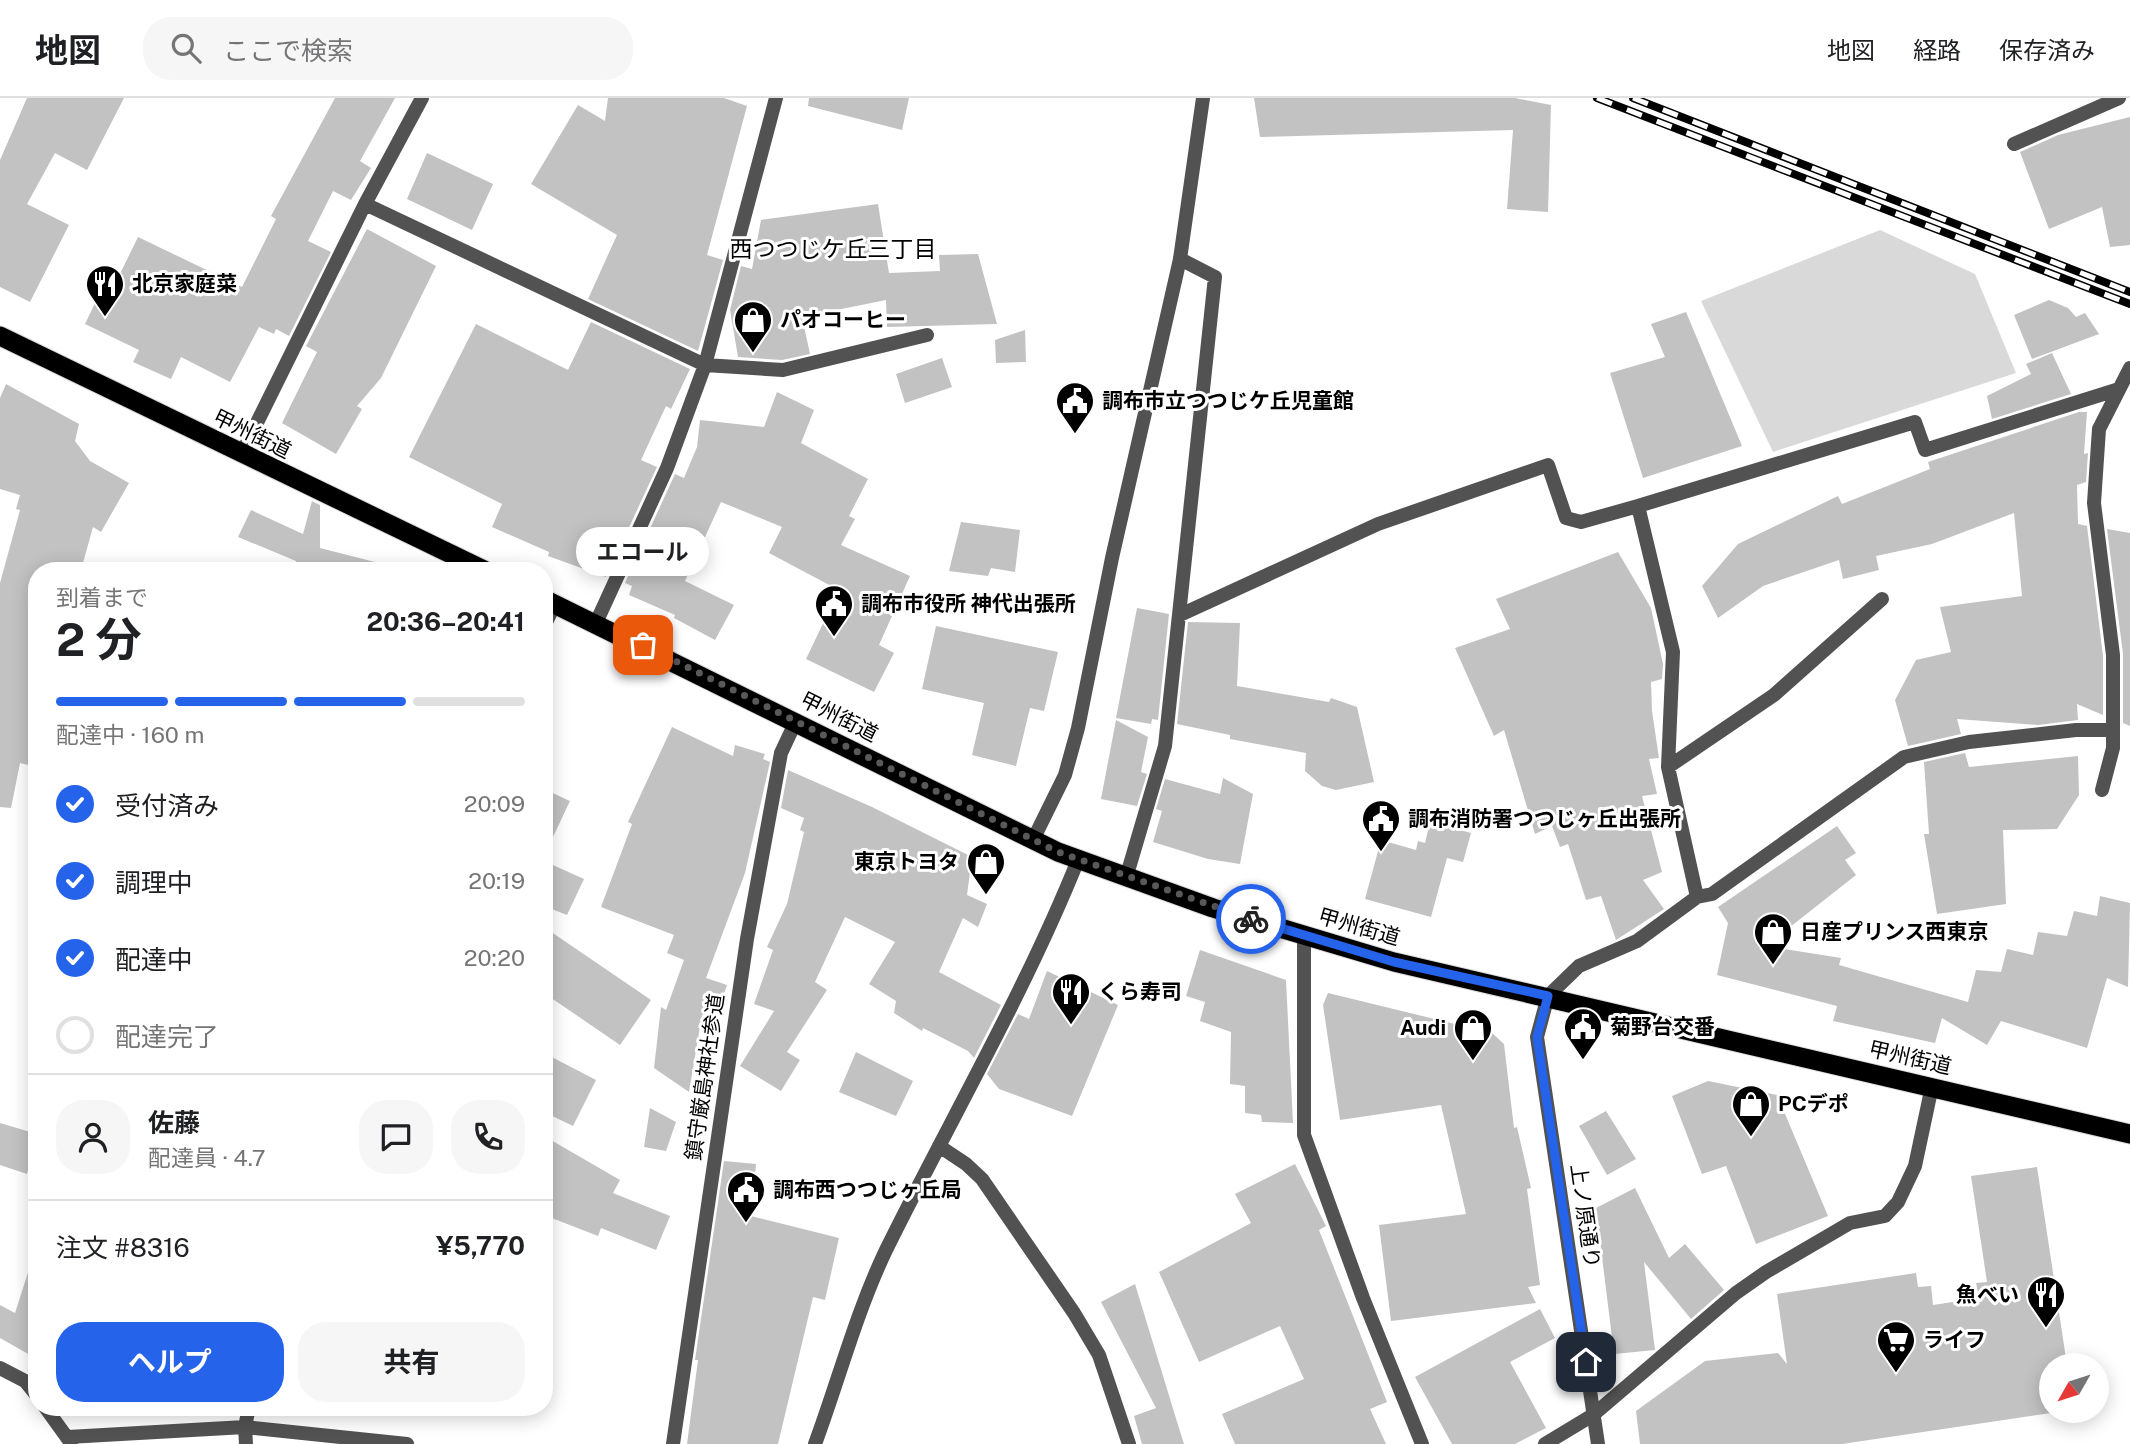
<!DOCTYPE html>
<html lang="ja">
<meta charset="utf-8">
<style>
:root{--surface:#fff;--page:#f6f6f6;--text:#202124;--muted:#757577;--line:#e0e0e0;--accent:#2563eb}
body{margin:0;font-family:"Public Sans","Noto Sans JP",sans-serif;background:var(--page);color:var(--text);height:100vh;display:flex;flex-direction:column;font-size:26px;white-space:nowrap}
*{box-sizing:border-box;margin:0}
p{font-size:23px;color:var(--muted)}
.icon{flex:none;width:38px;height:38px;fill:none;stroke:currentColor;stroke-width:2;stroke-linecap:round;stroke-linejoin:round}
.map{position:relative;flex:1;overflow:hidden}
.details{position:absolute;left:28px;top:464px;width:525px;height:854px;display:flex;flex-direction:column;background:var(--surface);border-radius:28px;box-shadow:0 4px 18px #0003}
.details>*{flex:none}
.needle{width:46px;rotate:231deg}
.controls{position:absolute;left:2039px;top:1255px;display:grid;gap:14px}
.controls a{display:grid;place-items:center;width:70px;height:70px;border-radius:50%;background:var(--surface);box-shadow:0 4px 18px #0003;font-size:35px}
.pin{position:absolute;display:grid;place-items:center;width:60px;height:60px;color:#fff;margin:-30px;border-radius:14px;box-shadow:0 4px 10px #0006}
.courier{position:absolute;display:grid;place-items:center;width:70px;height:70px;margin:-35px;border:5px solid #2563eb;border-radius:50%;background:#fff;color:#222;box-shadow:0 2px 9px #0007}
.bubble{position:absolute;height:49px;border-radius:24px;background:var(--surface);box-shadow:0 4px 18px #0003;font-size:23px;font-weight:700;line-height:49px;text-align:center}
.overview em{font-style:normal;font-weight:700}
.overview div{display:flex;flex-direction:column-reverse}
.overview{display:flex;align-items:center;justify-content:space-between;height:119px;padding:0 28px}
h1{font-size:46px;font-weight:700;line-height:52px}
.bar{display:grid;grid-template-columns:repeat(4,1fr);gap:10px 7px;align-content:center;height:84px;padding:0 28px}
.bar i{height:9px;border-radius:5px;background:var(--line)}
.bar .selected{background:var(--accent)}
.bar p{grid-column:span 4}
.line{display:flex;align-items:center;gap:18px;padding:0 28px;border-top:2px solid var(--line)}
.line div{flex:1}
.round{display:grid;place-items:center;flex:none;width:74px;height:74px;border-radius:28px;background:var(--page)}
ol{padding:0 28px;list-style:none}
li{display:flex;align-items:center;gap:21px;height:77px}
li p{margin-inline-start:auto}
li .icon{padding:7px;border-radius:50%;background:var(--accent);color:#fff;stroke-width:4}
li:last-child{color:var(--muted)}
li i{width:38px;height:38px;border:4px solid var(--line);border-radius:50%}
.cta{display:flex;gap:14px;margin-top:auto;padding:14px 28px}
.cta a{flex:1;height:80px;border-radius:28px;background:var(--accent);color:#fff;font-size:28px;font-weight:700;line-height:80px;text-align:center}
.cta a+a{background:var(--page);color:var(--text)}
header{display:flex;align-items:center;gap:42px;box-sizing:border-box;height:98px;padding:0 35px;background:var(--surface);border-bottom:2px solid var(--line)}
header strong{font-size:33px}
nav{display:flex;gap:38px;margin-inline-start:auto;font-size:24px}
.search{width:490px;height:63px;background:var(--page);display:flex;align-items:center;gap:18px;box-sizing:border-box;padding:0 24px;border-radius:28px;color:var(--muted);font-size:26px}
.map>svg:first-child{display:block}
.green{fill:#d9d9d9}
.building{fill:#c2c2c2}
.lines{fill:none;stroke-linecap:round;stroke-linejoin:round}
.trunk-casing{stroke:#dbdbdb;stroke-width:21}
.minor{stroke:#525252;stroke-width:14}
.tertiary{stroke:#525252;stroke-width:14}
.trunk{stroke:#000;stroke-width:19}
.rail-casing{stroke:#000;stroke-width:8}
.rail{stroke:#fff;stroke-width:5;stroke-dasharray:16;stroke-linecap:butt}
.done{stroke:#595959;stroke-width:7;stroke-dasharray:0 12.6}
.route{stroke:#2563eb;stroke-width:9}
.labels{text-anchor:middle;stroke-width:6;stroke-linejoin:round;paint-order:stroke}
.poi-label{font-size:21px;font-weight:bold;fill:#000;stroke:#fff;text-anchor:start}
.street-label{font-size:21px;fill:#000;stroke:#fff}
.neighbourhood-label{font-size:23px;fill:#000;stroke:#fff}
</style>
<header>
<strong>地図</strong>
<div class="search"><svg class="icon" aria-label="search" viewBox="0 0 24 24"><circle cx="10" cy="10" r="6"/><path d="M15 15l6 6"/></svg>ここで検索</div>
<nav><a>地図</a><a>経路</a><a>保存済み</a></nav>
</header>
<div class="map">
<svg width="2130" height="1346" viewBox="0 0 2130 1346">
<rect width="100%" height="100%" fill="#fff"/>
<path class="green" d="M 1880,132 L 1975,176 L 2016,275 L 1773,354 L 1701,203 Z"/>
<path class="building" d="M 27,0 L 124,0 L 87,72 L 55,55 L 27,106 L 69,127 L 30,204 L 0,189 L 0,62 Z
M 335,0 L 395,0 L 360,63 L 371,70 L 351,102 L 333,93 L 308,143 L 331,154 L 289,238 L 276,231 L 274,236 L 259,229 L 230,284 L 181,259 L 171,281 L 133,264 L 139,252 L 85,226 L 107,180 L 116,184 L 138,139 L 242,189 L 276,121 L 271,118 Z
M 608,0 L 724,0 L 747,8 L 707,157 L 723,162 L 698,253 L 588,201 L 617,137 L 531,86 L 578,7 L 605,23 Z
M 809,0 L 909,0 L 902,32 L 808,8 Z
M 1254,0 L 1515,0 L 1551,7 L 1548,114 L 1507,111 L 1513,32 L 1260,39 Z
M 2130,19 L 2130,147 L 2110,149 L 2102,109 L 2049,131 L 2020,54 L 2058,37 Z
M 427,55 L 493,86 L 472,132 L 407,101 Z
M 878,106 L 889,175 L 940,173 L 939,157 L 978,156 L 997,226 L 887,229 L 886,202 L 802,219 L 810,256 L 782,262 L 738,259 L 730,212 L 741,168 L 752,171 L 761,122 Z
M 367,131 L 436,168 L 381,280 L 357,308 L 362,311 L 336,356 L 282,325 L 317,254 L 306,248 Z
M 2049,202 L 2068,210 L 2076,219 L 2085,215 L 2099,236 L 2032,261 L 2014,217 Z
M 1686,214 L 1742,348 L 1643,380 L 1610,275 L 1665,259 L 1651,226 Z
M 591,224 L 690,271 L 671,311 L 666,308 L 641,362 L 657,369 L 606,479 L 548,458 L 549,454 L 492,429 L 502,406 L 409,359 L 476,226 L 568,272 Z
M 1025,232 L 1026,264 L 996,265 L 995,242 Z
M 2052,255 L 2071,296 L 1992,321 L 1987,298 L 2031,276 L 2026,266 Z
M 942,260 L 952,289 L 905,305 L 896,276 Z
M 6,286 L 79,326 L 75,343 L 90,363 L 129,385 L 101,434 L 93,429 L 81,472 L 37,472 L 37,669 L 20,665 L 11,710 L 0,709 L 0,485 L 20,412 L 16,411 L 20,397 L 0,391 L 0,300 Z
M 777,294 L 814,312 L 801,345 L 868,381 L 849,418 L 855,421 L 841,447 L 910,478 L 879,547 L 894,555 L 874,594 L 806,561 L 828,515 L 822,512 L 833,489 L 769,455 L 782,429 L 721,404 L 685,483 L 734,507 L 715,542 L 674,520 L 675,517 L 629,497 L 632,488 L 625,485 L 675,376 L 684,380 L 697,349 L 700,322 L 764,329 Z
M 2079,314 L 2087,314 L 2084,356 L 2088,355 L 2086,384 L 2077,387 L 2078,426 L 2087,428 L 2103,558 L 2103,617 L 2077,606 L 2078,622 L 2038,627 L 1957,621 L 1961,636 L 1908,648 L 1895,602 L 1916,562 L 1951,554 L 1940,509 L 2022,498 L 2014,415 L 1932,446 L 1876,458 L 1879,472 L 1843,481 L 1839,462 L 1763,488 L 1718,520 L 1702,488 L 1738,446 L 1838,398 L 1842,406 L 1930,371 L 1928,364 Z
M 312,403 L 320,407 L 320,450 L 375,464 L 373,472 L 294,472 L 296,463 L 238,439 L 251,412 L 303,436 Z
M 961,424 L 1020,432 L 1015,474 L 991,470 L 988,478 L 949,473 Z
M 2107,431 L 2130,435 L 2130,628 L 2123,625 L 2123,556 Z
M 1618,454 L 1651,510 L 1663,566 L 1662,581 L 1651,584 L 1652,613 L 1659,660 L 1649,661 L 1657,696 L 1642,698 L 1662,774 L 1643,782 L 1664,811 L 1616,842 L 1601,798 L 1586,802 L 1568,746 L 1560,749 L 1552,728 L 1535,736 L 1504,632 L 1494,638 L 1455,550 L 1510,531 L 1496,501 Z
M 1137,510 L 1169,516 L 1158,622 L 1152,621 L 1151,626 L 1116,620 Z
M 1188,524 L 1240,525 L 1237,588 L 1329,604 L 1331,600 L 1357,609 L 1374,684 L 1336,692 L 1322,688 L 1305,673 L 1306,655 L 1230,641 L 1230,637 L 1177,626 Z
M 936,528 L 1058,554 L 1044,613 L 1030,610 L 1016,668 L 972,657 L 984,605 L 922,591 Z
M 1116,622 L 1148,639 L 1141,674 L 1147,676 L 1137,708 L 1101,701 Z
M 672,629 L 733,658 L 735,647 L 765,656 L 763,661 L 770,664 L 745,775 L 706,880 L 727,887 L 716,919 L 702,917 L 689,994 L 654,970 L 661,909 L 666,912 L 684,862 L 667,855 L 674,837 L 601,809 L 632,726 L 628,724 Z
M 1965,655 L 1969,669 L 2078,658 L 2079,697 L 2057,731 L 2003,732 L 2006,806 L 1937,816 L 1924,736 L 1929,736 L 1924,664 Z
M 788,672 L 872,709 L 972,759 L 967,797 L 987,806 L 978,829 L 963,820 L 939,874 L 1001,907 L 974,960 L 968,953 L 923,930 L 922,933 L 894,915 L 896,903 L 869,886 L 895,844 L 845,819 L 815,884 L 827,892 L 787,954 L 800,962 L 781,993 L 740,968 L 774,913 L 754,906 L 773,852 L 767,849 L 787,806 L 804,734 L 800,732 L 804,720 L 781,710 Z
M 1223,680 L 1253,696 L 1240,766 L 1208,761 L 1153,744 L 1162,713 L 1156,711 L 1165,681 L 1220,696 Z
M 544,691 L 570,703 L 544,758 Z
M 1430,724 L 1471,735 L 1463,764 L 1447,760 L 1431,819 L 1365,801 L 1381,742 L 1416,752 L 1418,743 L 1425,745 Z
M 1837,728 L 1856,755 L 1845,762 L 1856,777 L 1766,848 L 1841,860 L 1839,867 L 1968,904 L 1976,872 L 2001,874 L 2007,851 L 2033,857 L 2038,834 L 2067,838 L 2074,813 L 2097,818 L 2100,798 L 2130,805 L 2128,889 L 2107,880 L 2087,950 L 2001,923 L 1987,947 L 1942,920 L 1935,945 L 1833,923 L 1837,908 L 1717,877 L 1728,825 L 1718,809 Z
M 544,763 L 584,781 L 567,817 L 544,808 Z
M 544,829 L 651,902 L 620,947 L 544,895 Z
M 1200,852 L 1286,882 L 1293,1025 L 1262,1024 L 1261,1017 L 1245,1015 L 1245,988 L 1230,986 L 1231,934 L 1200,923 L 1205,904 L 1186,898 Z
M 1047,873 L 1118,907 L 1072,1018 L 999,991 L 987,976 L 1018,916 L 1029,921 Z
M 1328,895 L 1492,935 L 1504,946 L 1514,1030 L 1517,1029 L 1531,1090 L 1527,1091 L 1540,1187 L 1528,1189 L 1536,1205 L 1391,1223 L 1379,1127 L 1466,1116 L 1441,1007 L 1340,1022 L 1323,907 Z
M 856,954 L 913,983 L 896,1018 L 839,994 Z
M 544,955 L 596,982 L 573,1028 L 544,1014 Z
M 1708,983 L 1777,997 L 1828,1118 L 1756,1146 L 1726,1068 L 1702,1076 L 1672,998 Z
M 650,1010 L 676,1024 L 666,1053 L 644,1049 Z
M 1606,1013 L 1636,1061 L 1607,1077 L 1579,1028 Z
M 0,1025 L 37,1036 L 27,1076 L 0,1067 Z
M 544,1038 L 620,1082 L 613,1095 L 670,1118 L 656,1152 L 601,1130 L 598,1138 L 544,1117 Z
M 724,1063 L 756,1066 L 751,1118 L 839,1140 L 825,1202 L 813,1199 L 778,1346 L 687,1346 L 698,1262 L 695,1262 Z
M 1295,1066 L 1326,1128 L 1319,1132 L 1387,1304 L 1370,1311 L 1386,1346 L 1235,1346 L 1222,1316 L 1304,1281 L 1280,1228 L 1199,1264 L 1159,1174 L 1251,1125 L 1235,1096 Z
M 2037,1069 L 2067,1267 L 2051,1267 L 2051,1315 L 1842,1346 L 1640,1346 L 1636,1313 L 1705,1263 L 1778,1255 L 1787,1266 L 1777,1196 L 1916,1175 L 1918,1189 L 1931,1188 L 1933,1207 L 1979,1200 L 1976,1185 L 1987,1184 L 1971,1078 Z
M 1635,1090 L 1669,1160 L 1685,1146 L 1724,1192 L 1691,1221 L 1644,1164 L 1655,1252 L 1614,1256 L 1596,1110 Z
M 32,1162 L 37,1162 L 37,1261 L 0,1240 L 0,1207 L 15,1215 Z
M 1135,1186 L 1178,1327 L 1184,1346 L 1142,1346 L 1134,1318 L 1156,1310 L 1101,1204 Z
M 1540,1211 L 1555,1240 L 1510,1264 L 1546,1330 L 1515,1346 L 1452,1346 L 1415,1279 Z"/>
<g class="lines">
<defs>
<path id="trunk" d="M 0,238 L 484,472
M 544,501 L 1058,754 L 1213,810 L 1394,864 L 2130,1036"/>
</defs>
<use href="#trunk" class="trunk-casing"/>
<path class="minor" d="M 2014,46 L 2119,0
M 365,106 L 705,267 L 783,272 L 927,237
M 241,357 L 365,106 L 422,0
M 1180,517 L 1378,426 L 1548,367 L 1566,420 L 1581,424 L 1638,408
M 596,525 L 667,370 L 705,267 L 776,0
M 544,528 L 555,506
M 1668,669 L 1774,597 L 1882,501
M 2102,692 L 2113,650 L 2113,557 L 2094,405 L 2099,331 L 2130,270
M 1126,780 L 1165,648 L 1215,179 L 1180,161
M 1697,799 L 1668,669 L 1673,554 L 1638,408 L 1915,324 L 1925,352 L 2116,292
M 1304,837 L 1304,1037 L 1363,1200 L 1422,1346
M 1548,898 L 1579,868 L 1637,843 L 1697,799 L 1712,796 L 1904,659 L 1969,644 L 2076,632 L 2113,632
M 939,1048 L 966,1066 L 982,1081 L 1074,1215 L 1099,1257 L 1129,1346
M 0,1270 L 25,1283 L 37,1298
M 45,1309 L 71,1345
M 68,1339 L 245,1329 L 407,1346
M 246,1346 L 245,1329 L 249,1309
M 673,1346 L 747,841 L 781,655 L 796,623
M 815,1346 C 839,1281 856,1215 886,1152 C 950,1022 1024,896 1078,762
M 1545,1346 L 1593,1317 L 1736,1195 L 1766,1174 L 1850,1125 L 1885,1118 L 1898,1104 L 1915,1068 L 1932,988"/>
<path class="tertiary" d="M 1033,742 L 1065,677 L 1078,630 L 1112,460 L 1180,161 L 1203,0
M 1548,898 L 1537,939 L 1598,1346"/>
<use href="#trunk" class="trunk"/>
<defs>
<path id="rail" d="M 1597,0 L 2130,206
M 1633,0 L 2130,194"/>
</defs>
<use href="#rail" class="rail-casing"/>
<use href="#rail" class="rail"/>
</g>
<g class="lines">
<path class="done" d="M 643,547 L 1058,754 L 1251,821"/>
<path class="route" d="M 1251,821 L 1394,864 L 1548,898 L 1537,939 L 1586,1264"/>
</g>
<defs>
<symbol id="restaurant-pin" viewBox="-11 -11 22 30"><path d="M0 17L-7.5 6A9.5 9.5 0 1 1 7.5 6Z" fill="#000" stroke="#fff"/><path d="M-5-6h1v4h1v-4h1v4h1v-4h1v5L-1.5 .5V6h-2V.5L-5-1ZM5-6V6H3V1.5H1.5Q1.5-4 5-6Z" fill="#fff"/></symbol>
<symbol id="shop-pin" viewBox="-11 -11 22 30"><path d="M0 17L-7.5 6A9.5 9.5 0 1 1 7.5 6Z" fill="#000" stroke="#fff"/><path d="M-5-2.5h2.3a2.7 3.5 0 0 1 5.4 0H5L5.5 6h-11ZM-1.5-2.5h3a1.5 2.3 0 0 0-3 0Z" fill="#fff"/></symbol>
<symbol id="civic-pin" viewBox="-11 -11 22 30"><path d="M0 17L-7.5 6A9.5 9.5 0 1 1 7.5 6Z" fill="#000" stroke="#fff"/><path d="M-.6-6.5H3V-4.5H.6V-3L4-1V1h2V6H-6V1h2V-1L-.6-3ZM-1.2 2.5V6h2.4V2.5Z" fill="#fff"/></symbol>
<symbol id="supermarket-pin" viewBox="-11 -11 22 30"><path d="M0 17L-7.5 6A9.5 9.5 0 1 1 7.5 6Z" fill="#000" stroke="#fff"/><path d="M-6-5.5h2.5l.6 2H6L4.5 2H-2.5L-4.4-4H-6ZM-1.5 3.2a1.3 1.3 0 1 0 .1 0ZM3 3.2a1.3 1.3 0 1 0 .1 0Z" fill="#fff"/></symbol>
</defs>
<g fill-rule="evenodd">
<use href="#restaurant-pin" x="83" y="164" width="44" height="60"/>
<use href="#shop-pin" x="731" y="200" width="44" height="60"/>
<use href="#civic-pin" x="1053" y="281" width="44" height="60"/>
<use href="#civic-pin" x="812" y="484" width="44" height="60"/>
<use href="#civic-pin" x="1359" y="699" width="44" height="60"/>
<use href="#shop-pin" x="964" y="742" width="44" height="60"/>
<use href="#shop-pin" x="1751" y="812" width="44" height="60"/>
<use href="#restaurant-pin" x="1049" y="872" width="44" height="60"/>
<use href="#civic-pin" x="1561" y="907" width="44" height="60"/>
<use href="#shop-pin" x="1451" y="908" width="44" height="60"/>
<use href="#shop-pin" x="1729" y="984" width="44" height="60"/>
<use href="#civic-pin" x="724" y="1070" width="44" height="60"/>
<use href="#restaurant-pin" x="2024" y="1175" width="44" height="60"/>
<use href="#supermarket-pin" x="1874" y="1220" width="44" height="60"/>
</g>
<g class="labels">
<g class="poi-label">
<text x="132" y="193">北京家庭菜</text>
<text x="780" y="229">パオコーヒー</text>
<text x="1102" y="310">調布市立つつじケ丘児童館</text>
<text x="861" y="513">調布市役所 神代出張所</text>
<text x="1408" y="728">調布消防署つつじヶ丘出張所</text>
<text x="959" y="771" text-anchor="end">東京トヨタ</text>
<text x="1800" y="841">日産プリンス西東京</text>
<text x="1098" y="901">くら寿司</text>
<text x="1610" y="936">菊野台交番</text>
<text x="1446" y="937" text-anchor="end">Audi</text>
<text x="1778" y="1013">PCデポ</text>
<text x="773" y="1099">調布西つつじヶ丘局</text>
<text x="2019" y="1204" text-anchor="end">魚べい</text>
<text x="1923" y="1249">ライフ</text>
</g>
<g class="street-label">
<text transform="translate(252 336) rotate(26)" y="7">甲州街道</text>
<text transform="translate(839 619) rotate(27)" y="7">甲州街道</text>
<text transform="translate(1359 829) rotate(16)" y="7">甲州街道</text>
<text transform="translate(1910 960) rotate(13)" y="7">甲州街道</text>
<text transform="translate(705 979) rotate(-82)" y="7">鎮守厳島神社参道</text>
<text transform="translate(1585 1118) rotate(82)" y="7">上ノ原通り</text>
</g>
<g class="neighbourhood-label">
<text x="833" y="159">西つつじケ丘三丁目</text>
</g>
</g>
</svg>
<div class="controls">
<a><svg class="needle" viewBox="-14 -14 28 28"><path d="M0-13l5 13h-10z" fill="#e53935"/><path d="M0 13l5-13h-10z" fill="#757577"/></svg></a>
</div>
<div class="pin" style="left:643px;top:547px;background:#ea580c"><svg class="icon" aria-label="bag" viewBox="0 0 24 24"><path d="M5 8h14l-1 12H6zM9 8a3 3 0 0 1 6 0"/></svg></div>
<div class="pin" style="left:1586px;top:1264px;background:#1f2937"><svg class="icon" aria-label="home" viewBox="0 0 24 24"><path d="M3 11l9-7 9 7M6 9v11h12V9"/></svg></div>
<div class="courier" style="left:1251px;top:821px"><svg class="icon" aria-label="bike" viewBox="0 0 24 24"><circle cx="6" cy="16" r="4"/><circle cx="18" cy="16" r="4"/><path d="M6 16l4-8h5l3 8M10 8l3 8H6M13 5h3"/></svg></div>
<div class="bubble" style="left:576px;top:429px;width:133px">エコール</div>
<section class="details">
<div class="overview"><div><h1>2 分</h1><p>到着まで</p></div><em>20:36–20:41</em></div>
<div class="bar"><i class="selected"></i><i class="selected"></i><i class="selected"></i><i></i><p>配達中 · 160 m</p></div>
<ol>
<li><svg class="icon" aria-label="check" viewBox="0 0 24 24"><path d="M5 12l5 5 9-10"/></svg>受付済み<p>20:09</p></li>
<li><svg class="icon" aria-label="check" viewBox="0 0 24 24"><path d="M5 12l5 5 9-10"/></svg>調理中<p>20:19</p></li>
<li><svg class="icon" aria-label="check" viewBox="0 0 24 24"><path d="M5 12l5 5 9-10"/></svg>配達中<p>20:20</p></li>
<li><i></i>配達完了</li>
</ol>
<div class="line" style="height:126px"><a class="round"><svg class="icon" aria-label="person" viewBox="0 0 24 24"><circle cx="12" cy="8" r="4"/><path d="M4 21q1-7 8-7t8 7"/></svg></a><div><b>佐藤</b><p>配達員 · 4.7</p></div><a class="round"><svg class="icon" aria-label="chat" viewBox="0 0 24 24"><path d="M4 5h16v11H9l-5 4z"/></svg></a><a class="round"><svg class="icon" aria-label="phone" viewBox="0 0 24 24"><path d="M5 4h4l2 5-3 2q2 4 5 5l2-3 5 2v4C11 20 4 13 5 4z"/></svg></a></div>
<div class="line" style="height:91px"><div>注文 #8316</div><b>¥5,770</b></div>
<div class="cta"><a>ヘルプ</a><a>共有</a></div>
</section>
</div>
